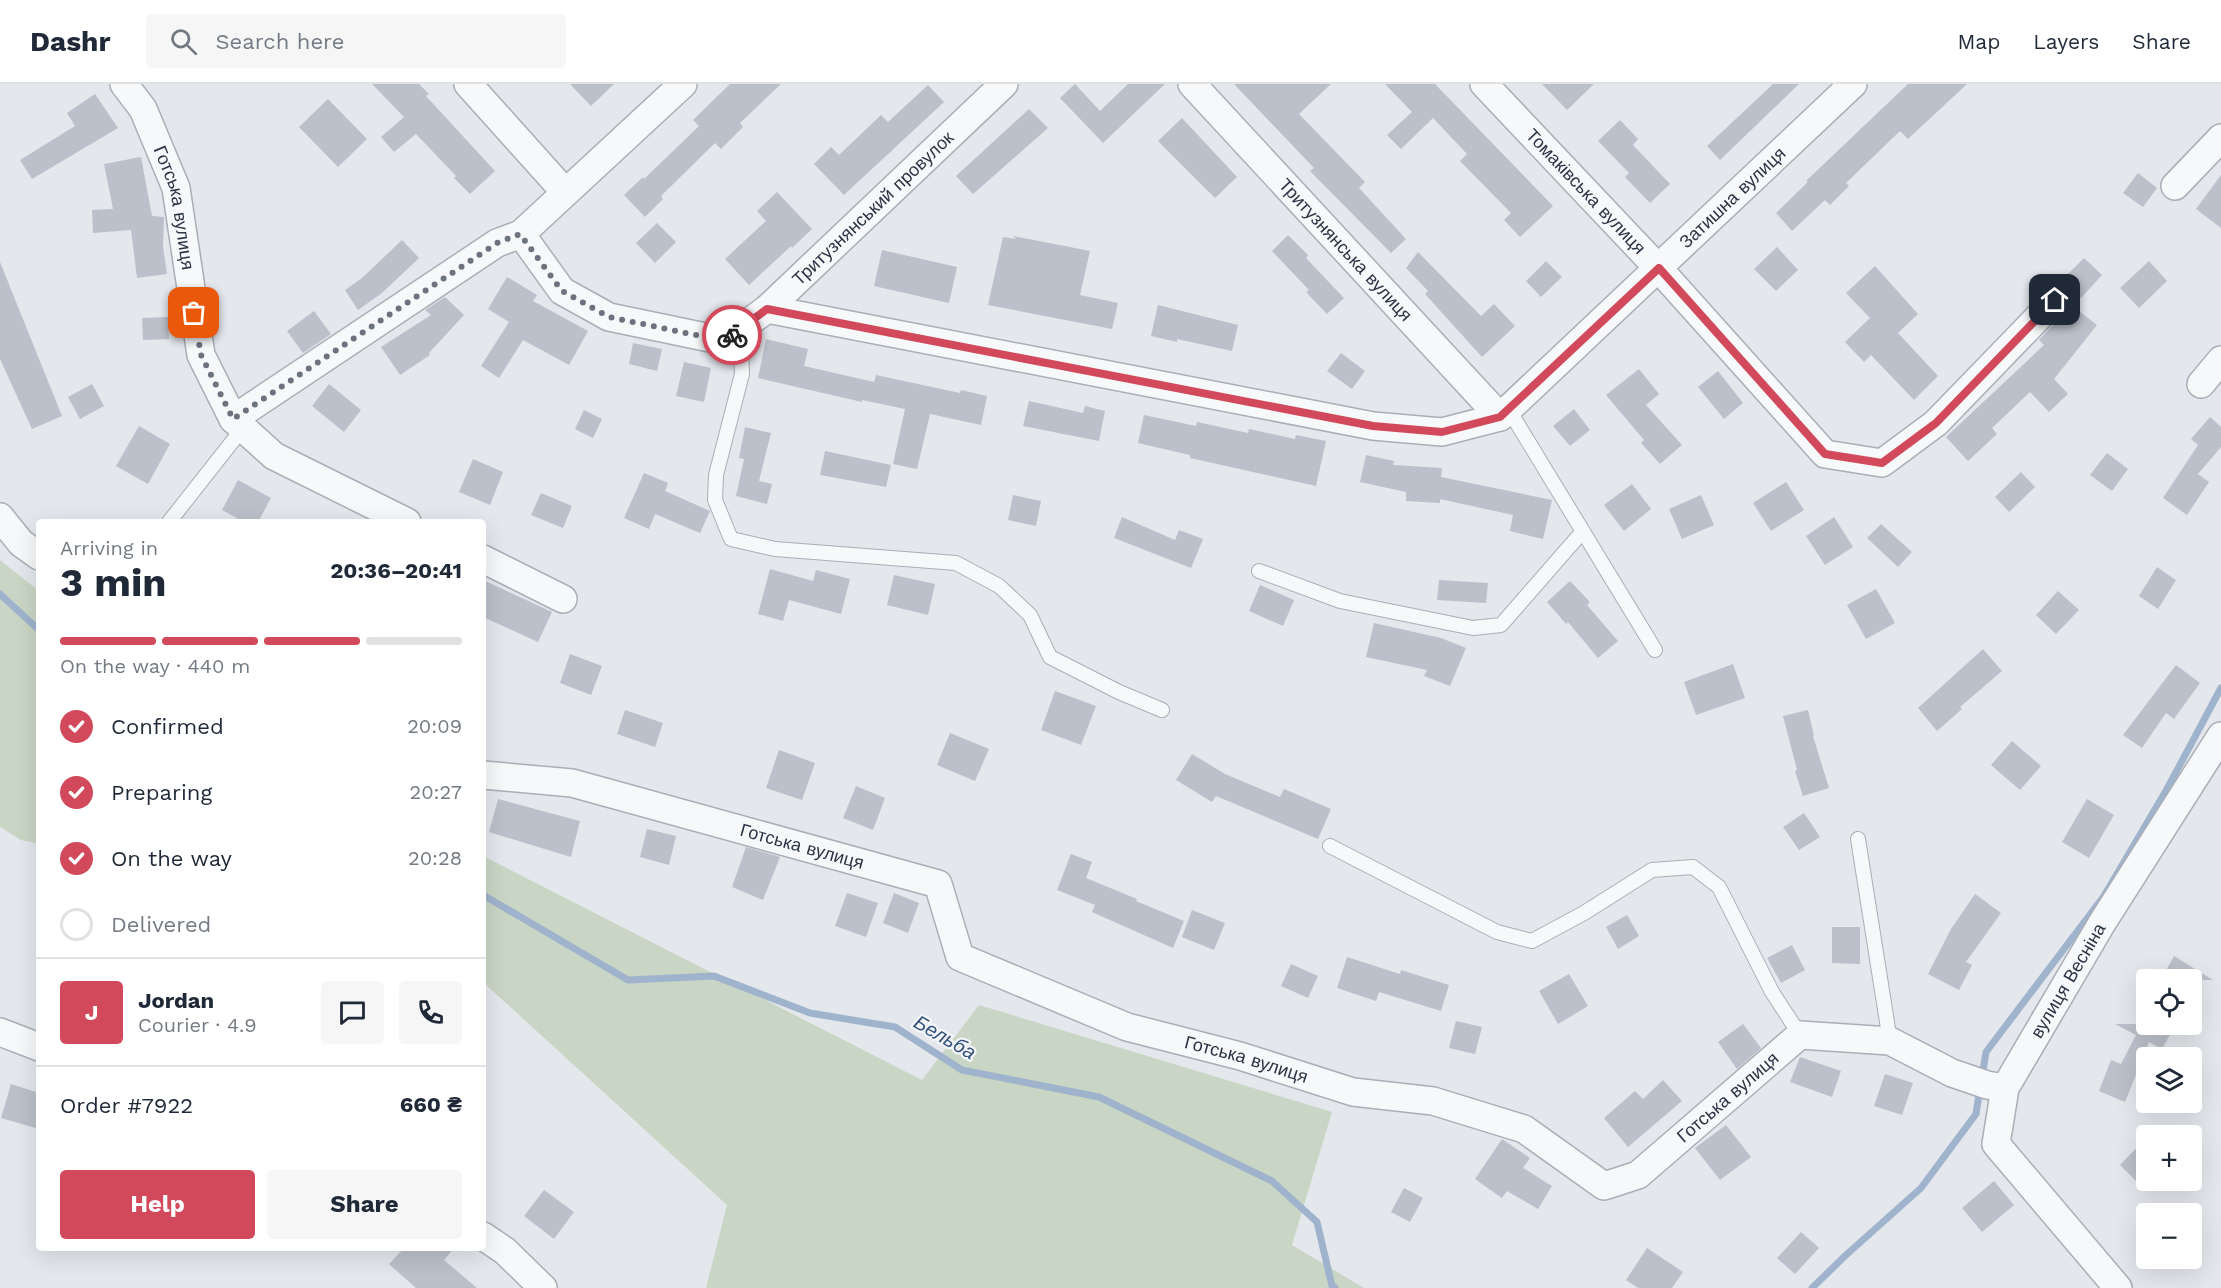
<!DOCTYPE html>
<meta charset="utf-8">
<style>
:root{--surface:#fff;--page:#f6f6f7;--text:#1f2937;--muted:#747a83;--line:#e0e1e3;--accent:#d1495b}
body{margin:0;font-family:"Work Sans",sans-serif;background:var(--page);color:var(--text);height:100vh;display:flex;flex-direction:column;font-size:22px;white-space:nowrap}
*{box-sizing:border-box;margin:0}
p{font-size:20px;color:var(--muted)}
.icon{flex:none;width:33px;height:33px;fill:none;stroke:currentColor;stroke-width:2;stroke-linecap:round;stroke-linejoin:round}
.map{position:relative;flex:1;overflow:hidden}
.details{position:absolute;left:36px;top:435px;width:450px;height:732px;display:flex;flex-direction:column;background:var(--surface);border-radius:6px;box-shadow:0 6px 24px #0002}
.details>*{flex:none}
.tools{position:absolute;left:2136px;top:885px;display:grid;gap:12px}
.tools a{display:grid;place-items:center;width:66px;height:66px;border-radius:6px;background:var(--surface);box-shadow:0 6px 24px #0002;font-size:30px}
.pin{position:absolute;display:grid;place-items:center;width:51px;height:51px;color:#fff;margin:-26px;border-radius:12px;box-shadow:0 3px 9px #0006}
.courier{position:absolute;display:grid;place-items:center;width:60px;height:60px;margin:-30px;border:4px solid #d1495b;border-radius:50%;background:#fff;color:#222;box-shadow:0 2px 8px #0007}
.headline em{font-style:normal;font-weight:700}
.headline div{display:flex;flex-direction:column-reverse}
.headline{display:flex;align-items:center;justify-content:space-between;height:102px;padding:0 24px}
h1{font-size:39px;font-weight:700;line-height:45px}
.bar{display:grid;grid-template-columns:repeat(4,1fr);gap:9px 6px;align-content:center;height:72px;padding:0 24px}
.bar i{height:8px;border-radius:4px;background:var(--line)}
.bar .selected{background:var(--accent)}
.bar p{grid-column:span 4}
.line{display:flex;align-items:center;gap:15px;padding:0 24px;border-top:2px solid var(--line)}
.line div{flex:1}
.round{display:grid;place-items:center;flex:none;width:63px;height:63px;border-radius:6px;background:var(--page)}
ol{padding:0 24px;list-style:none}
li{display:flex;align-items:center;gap:18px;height:66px}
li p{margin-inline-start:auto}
li .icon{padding:6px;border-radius:50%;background:var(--accent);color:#fff;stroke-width:4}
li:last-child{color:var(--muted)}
li i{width:33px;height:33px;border:3px solid var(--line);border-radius:50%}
.cta{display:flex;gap:12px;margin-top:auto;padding:12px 24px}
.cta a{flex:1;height:69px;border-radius:6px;background:var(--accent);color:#fff;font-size:24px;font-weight:700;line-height:69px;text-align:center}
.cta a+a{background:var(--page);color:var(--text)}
header{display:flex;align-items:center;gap:36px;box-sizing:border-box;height:84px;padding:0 30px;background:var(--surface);border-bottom:2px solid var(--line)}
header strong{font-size:28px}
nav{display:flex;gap:33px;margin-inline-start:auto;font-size:21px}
.search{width:420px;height:54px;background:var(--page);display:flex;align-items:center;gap:15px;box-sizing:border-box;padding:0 21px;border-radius:6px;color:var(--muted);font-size:22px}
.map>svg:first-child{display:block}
.green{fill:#c9d6c5}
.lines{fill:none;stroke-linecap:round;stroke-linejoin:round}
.stream{stroke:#9fb4cc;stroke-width:7}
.building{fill:#bbc0ca}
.service-casing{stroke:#a9aeb7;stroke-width:16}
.minor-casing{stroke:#a9aeb7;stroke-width:30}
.service{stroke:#f7f8fa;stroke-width:14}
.minor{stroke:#f7f8fa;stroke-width:27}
.done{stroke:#6c737f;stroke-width:6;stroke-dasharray:0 10.8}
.route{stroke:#d1495b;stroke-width:8}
.labels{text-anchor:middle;stroke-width:4.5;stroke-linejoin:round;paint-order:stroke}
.street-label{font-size:18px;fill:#2b3445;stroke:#f4f6f9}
.water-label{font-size:20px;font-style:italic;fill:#34527a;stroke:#f4f6f9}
</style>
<header>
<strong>Dashr</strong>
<div class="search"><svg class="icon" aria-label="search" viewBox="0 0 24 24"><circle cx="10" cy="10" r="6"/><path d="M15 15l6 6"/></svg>Search here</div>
<nav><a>Map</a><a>Layers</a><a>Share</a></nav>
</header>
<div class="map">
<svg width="2221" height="1204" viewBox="0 0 2221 1204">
<rect width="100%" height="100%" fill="#e4e7ec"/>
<path class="green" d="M 0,476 L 39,507 L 39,760 L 21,756 L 0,743 Z
M 483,772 L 922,996 L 979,921 L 1332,1028 L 1292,1161 L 1364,1204 L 706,1204 L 727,1121 L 483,898 Z"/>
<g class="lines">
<path class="stream" d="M 0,510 L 39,546
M 483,811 L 628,896 L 714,892 L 810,929 L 895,943 L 962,986 L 1099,1013 L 1272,1097 L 1317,1138 L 1332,1202 L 1335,1204
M 1982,993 L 1986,968 L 2104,812 L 2167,705 L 2221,604
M 1812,1204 L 1846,1171 L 1921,1104 L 1976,1030 L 1980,1004"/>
</g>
<path class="building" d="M 372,0 L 419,0 L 429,10 L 426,12 L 495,87 L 470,110 L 454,94 L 456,92 L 416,50 L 394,68 L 381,53 L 404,33 Z
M 570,0 L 614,0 L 591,22 Z
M 730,0 L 781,0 L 740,39 L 743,43 L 721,65 L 715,59 L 661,112 L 663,115 L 645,133 L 624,111 L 643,93 L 644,95 L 699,42 L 693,36 Z
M 1075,0 L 1100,27 L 1128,0 L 1165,0 L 1103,59 L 1060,14 Z
M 1234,0 L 1331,0 L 1299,30 L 1365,98 L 1359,104 L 1406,155 L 1391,169 L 1310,87 L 1314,84 Z
M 1385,0 L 1435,0 L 1553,122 L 1520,153 L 1504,136 L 1511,129 L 1460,77 L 1467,70 L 1433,34 L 1401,65 L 1387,51 L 1412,28 Z
M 1542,0 L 1594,0 L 1567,26 Z
M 1773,0 L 1799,0 L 1720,76 L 1707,62 Z
M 1908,0 L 1967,0 L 1908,55 L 1900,47 L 1846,99 L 1849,102 L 1830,121 L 1825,116 L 1792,147 L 1776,129 L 1808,98 L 1806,97 Z
M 928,1 L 944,18 L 844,111 L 814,80 L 831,63 L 839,71 L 881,31 L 888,38 Z
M 95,10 L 118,44 L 32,95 L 20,76 L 75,42 L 67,29 Z
M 328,15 L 367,55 L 338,83 L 299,43 Z
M 1029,25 L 1048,44 L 973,110 L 956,92 Z
M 1182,34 L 1237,93 L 1215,114 L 1158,57 Z
M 1620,36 L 1638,55 L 1633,61 L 1670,100 L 1650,119 L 1625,93 L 1629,89 L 1598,57 Z
M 141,73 L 152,132 L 164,133 L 163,163 L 167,190 L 137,194 L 131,146 L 93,149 L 92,126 L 113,125 L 104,80 Z
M 2138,89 L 2157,104 L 2143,123 L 2123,109 Z
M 2221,91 L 2221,144 L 2196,125 Z
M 777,108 L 812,145 L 792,164 L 791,162 L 749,201 L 725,175 L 766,137 L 757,127 Z
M 657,139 L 676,158 L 655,179 L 636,159 Z
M 1288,151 L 1308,171 L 1306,174 L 1344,214 L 1327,230 L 1306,208 L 1309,206 L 1272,167 Z
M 1013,152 L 1090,167 L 1080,211 L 1118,219 L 1112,245 L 988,221 L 1003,153 L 1016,155 Z
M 402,156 L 419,174 L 382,209 L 358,226 L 345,206 L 362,194 Z
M 1777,163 L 1798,186 L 1776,207 L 1754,185 Z
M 882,166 L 957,183 L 949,219 L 874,202 Z
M 1418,168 L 1481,232 L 1494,220 L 1515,242 L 1482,273 L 1425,210 L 1428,207 L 1406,184 Z
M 2084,174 L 2102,191 L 2081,214 L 2062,196 Z
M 1546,177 L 1562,193 L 1541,213 L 1526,197 Z
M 2149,177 L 2167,197 L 2139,224 L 2120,204 Z
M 0,178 L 62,332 L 32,345 L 0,275 Z
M 1875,182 L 1918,230 L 1898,249 L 1938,292 L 1914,316 L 1871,271 L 1864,278 L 1845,258 L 1870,234 L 1846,209 Z
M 507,193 L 537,211 L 533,217 L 588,247 L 569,281 L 523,256 L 499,294 L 481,282 L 509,238 L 488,225 Z
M 445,213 L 464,231 L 429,269 L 430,271 L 400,291 L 381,263 L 431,231 L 425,226 Z
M 2070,220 L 2097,241 L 2054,295 L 2068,310 L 2049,328 L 2030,308 L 1992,344 L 1997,350 L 1968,377 L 1946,353 L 2044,261 L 2039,256 L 2066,227 Z
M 1158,221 L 1238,241 L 1232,267 L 1177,255 L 1177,258 L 1151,252 Z
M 314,227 L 331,250 L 303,269 L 287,247 Z
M 168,233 L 169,255 L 143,256 L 142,234 Z
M 766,255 L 808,265 L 804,282 L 874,298 L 876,291 L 960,309 L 961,306 L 987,312 L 981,341 L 930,330 L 917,385 L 893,380 L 905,325 L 862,316 L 862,318 L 758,294 Z
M 633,259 L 662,265 L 657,287 L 629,280 Z
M 1341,269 L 1365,287 L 1352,305 L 1327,287 Z
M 684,278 L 711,284 L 704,318 L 676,312 Z
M 1639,285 L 1659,310 L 1646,321 L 1682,361 L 1660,380 L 1641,359 L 1644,356 L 1606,311 Z
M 1718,287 L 1743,319 L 1724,335 L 1698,303 Z
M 92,300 L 104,322 L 80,335 L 68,313 Z
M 329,300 L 361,326 L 344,348 L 312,322 Z
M 1029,317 L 1083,329 L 1085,322 L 1105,327 L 1099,357 L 1023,342 Z
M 1574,325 L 1590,346 L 1570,362 L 1553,342 Z
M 584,326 L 602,335 L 593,354 L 575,345 Z
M 1144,331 L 1196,342 L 1197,338 L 1248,349 L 1249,345 L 1295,355 L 1296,351 L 1326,357 L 1316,402 L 1190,374 L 1190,371 L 1138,359 Z
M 2210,333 L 2221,343 L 2221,363 L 2198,390 L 2209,398 L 2187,431 L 2163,414 L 2198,361 L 2191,355 Z
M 139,342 L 170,360 L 148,400 L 116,382 Z
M 745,343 L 771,349 L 759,397 L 772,400 L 767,420 L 736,412 L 744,375 L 739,374 Z
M 825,367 L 891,381 L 886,403 L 820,391 Z
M 2107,369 L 2128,385 L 2112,407 L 2090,391 Z
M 1366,371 L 1394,377 L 1393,381 L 1442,384 L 1441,393 L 1552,416 L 1543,455 L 1510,447 L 1513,431 L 1440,415 L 1440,419 L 1406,417 L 1406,408 L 1360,398 Z
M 473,375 L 503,388 L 490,421 L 459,408 Z
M 2021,388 L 2035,403 L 2009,428 L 1995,413 Z
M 644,389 L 668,399 L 665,407 L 710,427 L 700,449 L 655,430 L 649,445 L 624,434 Z
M 238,396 L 271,414 L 258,438 L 244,438 L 222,426 Z
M 1786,398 L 1804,426 L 1771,447 L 1753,419 Z
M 1632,400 L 1651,425 L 1624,447 L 1604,421 Z
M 541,409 L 572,422 L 563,444 L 531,431 Z
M 1013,411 L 1041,417 L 1036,442 L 1008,436 Z
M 1701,411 L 1714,441 L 1682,455 L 1669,425 Z
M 1122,433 L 1175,456 L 1179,446 L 1203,455 L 1191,484 L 1114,454 Z
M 1834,433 L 1853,463 L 1825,481 L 1806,452 Z
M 1881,440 L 1912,468 L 1898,483 L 1867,454 Z
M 2157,483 L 2176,496 L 2158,525 L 2139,512 Z
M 770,485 L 813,497 L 816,486 L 850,495 L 841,530 L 789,516 L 783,537 L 758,530 Z
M 894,491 L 935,500 L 928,531 L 887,521 Z
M 483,496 L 552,528 L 538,558 L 483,533 Z
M 1439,496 L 1488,499 L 1486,519 L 1437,516 Z
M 1570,497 L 1590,518 L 1587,521 L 1618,557 L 1598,574 L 1568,538 L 1566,540 L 1547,518 Z
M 1260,501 L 1294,516 L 1283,542 L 1249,527 Z
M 1876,505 L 1895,539 L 1866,555 L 1847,521 Z
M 2058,507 L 2079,526 L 2056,550 L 2036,531 Z
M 1374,539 L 1441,554 L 1466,564 L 1450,602 L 1424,592 L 1427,586 L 1366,573 Z
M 1983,565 L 2002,587 L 1960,623 L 1962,625 L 1937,647 L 1918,624 Z
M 570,570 L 602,582 L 591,611 L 560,599 Z
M 1733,580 L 1745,614 L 1696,631 L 1684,598 Z
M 2176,581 L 2200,599 L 2174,635 L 2166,629 L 2142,664 L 2123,651 Z
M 1055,607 L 1096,622 L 1081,661 L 1041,646 Z
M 625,626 L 663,639 L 655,663 L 617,650 Z
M 1808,626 L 1814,652 L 1813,652 L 1829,704 L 1803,712 L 1795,687 L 1797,686 L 1783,632 Z
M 950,649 L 989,665 L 975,697 L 937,681 Z
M 2012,657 L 2041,682 L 2020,706 L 1991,681 Z
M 779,666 L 815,679 L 802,716 L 766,704 Z
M 1192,670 L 1225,690 L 1280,713 L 1284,705 L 1331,725 L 1318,755 L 1216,712 L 1212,718 L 1176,696 Z
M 856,702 L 885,714 L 873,746 L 843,734 Z
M 498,715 L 580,737 L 571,773 L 489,748 Z
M 2087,715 L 2114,731 L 2089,774 L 2062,758 Z
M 1804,729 L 1820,753 L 1799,766 L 1783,743 Z
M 647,745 L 676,752 L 669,781 L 640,773 Z
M 746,763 L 780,773 L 763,816 L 732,803 Z
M 1071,770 L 1092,778 L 1086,794 L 1137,815 L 1136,817 L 1184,837 L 1173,864 L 1092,828 L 1095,821 L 1057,806 Z
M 847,809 L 878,819 L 866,853 L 835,842 Z
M 894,809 L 919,819 L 908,849 L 883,839 Z
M 1975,810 L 2001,829 L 1966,878 L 1972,881 L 1959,906 L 1928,890 L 1951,845 Z
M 1192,826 L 1225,839 L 1214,866 L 1182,853 Z
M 1627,831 L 1639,852 L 1618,865 L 1606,843 Z
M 1832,843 L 1860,843 L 1860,880 L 1832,879 Z
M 1792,861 L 1805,886 L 1781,899 L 1767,874 Z
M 2174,872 L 2213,896 L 2161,896 Z
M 1347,873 L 1400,890 L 1401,886 L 1449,901 L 1441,927 L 1379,908 L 1376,917 L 1337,904 Z
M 1291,880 L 1318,892 L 1308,914 L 1281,902 Z
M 1569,890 L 1588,922 L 1558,940 L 1539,907 Z
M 1456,937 L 1482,943 L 1475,970 L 1449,964 Z
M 1743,940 L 1761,964 L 1737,985 L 1718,958 Z
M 2115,940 L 2176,940 L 2162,965 L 2149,958 L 2125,1018 L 2099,1007 L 2111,976 L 2121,980 L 2136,951 Z
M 1800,973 L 1841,987 L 1832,1013 L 1790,998 Z
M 1885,990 L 1913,999 L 1902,1031 L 1874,1022 Z
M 1663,996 L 1682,1017 L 1628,1063 L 1604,1034 L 1635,1007 L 1643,1015 Z
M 11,1000 L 39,1009 L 39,1045 L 1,1034 Z
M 1726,1041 L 1751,1073 L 1720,1096 L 1695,1064 Z
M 2146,1054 L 2146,1107 L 2120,1081 Z
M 1502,1055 L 1530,1074 L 1523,1084 L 1552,1102 L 1538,1125 L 1507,1107 L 1502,1114 L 1475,1095 Z
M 1994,1097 L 2014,1121 L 1982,1148 L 1962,1124 Z
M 1404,1104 L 1423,1114 L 1410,1138 L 1391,1128 Z
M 544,1106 L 574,1128 L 554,1155 L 524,1132 Z
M 1801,1148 L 1819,1164 L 1795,1190 L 1777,1174 Z
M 404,1164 L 454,1164 L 444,1176 L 477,1204 L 416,1204 L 389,1180 Z
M 1647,1164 L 1683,1188 L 1672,1204 L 1638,1204 L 1626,1196 Z"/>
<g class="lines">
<defs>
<path id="service" d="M 740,246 L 742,290 L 716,391 L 715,416 L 731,455 L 775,465 L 956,479 L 999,502 L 1030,531 L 1050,573 L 1119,608 L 1162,626
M 1509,326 L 1655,566
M 169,438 L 243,344
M 1259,487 L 1340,517 L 1473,544 L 1501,541 L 1583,447
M 1858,755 L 1890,957
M 1330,762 L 1497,848 L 1532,857 L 1584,829 L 1652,786 L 1693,783 L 1719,803 L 1772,908 L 1800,951"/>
<g id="minor">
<path id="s1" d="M 124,0 L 143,25 L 176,104 L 201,271 L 233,335 L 274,372 L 407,438"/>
<path d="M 468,0 L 565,108"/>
<path id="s2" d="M 1192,0 L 1500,333"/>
<path id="s3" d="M 1484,0 L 1659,185 L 1825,370 L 1882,379 L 1936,339 L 2055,216"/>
<path d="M 2175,102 L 2221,54"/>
<path id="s4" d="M 521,150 L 562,207 L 609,233 L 710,254 L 726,255 L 767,225 L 1004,0"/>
<path id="s5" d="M 767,225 L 1373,342 L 1442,348 L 1500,333 L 1853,0"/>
<path d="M 2201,300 L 2221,276"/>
<path d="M 233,335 L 497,159 L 521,150 L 683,0"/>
<path d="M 0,433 L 21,459 L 39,472"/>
<path d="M 483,475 L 563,515"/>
<path id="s6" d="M 483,691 L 572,699 L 938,800 L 960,873 L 1127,943 L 1240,972 L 1353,1008 L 1433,1017 L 1524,1045 L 1604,1102 L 1638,1091 L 1800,951 L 1890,957 L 1952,989 L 1987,1001 L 2005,1004"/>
<path d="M 0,948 L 39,963"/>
<path d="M 483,1152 L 505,1167 L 543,1204"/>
<path id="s7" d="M 2118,1204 L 1996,1060 L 2005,1004 L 2102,839 L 2221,652"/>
</g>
</defs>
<use href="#service" class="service-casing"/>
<use href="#minor" class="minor-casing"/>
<use href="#service" class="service"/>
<use href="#minor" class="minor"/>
</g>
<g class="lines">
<path class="done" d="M 194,229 L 201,271 L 233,335 L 497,159 L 520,150 L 562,207 L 609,233 L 710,254 L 726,255 L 732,251"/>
<path class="route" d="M 732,251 L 767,225 L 1373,342 L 1442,348 L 1500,333 L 1659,184 L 1825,370 L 1882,379 L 1936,339 L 2055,216"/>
</g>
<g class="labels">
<g class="street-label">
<text dy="6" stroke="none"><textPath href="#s3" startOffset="148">Томаківська вулиця</textPath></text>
<text dy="6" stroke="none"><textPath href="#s5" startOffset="1066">Затишна вулиця</textPath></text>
<text dy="6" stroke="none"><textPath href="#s1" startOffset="136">Готська вулиця</textPath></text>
<text dy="6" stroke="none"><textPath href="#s4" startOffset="440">Тритузнянський провулок</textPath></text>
<text dy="6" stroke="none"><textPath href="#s2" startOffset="226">Тритузнянська вулиця</textPath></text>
<text dy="6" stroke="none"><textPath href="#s6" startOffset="328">Готська вулиця</textPath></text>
<text dy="6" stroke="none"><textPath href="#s7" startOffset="370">вулиця Весніна</textPath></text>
<text dy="6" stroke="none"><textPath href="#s6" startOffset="850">Готська вулиця</textPath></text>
<text dy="6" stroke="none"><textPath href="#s6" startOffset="1390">Готська вулиця</textPath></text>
</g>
<g class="water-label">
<text transform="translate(945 953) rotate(30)" y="7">Бельба</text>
</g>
</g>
</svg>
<div class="tools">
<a><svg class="icon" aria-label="locate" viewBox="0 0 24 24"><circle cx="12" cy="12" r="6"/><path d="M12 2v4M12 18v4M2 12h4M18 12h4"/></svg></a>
<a><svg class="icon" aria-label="layers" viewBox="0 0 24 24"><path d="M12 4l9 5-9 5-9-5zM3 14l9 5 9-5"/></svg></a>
<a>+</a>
<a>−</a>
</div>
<div class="pin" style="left:194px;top:229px;background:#ea580c"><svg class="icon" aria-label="bag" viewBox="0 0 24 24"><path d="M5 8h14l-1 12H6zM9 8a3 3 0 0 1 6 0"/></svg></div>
<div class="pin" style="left:2055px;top:216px;background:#1f2937"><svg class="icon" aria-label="home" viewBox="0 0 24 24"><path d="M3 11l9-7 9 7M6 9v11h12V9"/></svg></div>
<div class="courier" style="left:732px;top:251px"><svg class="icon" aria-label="bike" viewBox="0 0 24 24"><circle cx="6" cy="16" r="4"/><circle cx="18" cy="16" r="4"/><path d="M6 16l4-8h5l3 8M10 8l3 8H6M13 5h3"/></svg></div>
<section class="details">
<div class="headline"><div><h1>3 min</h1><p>Arriving in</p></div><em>20:36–20:41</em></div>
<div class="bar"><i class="selected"></i><i class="selected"></i><i class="selected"></i><i></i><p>On the way · 440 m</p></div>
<ol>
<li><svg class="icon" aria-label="check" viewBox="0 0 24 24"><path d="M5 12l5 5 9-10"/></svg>Confirmed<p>20:09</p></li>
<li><svg class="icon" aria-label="check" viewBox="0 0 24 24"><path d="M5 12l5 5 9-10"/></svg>Preparing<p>20:27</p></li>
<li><svg class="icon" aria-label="check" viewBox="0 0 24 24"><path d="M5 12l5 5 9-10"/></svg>On the way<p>20:28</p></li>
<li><i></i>Delivered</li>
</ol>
<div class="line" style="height:108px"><b class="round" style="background:var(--accent);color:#fff">J</b><div><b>Jordan</b><p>Courier · 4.9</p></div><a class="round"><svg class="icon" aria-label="chat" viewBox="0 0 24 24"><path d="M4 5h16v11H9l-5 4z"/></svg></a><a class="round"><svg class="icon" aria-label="phone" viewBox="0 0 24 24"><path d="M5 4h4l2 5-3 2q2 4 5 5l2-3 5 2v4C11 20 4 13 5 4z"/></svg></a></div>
<div class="line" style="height:78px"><div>Order #7922</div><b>660 ₴</b></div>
<div class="cta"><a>Help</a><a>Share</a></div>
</section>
</div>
